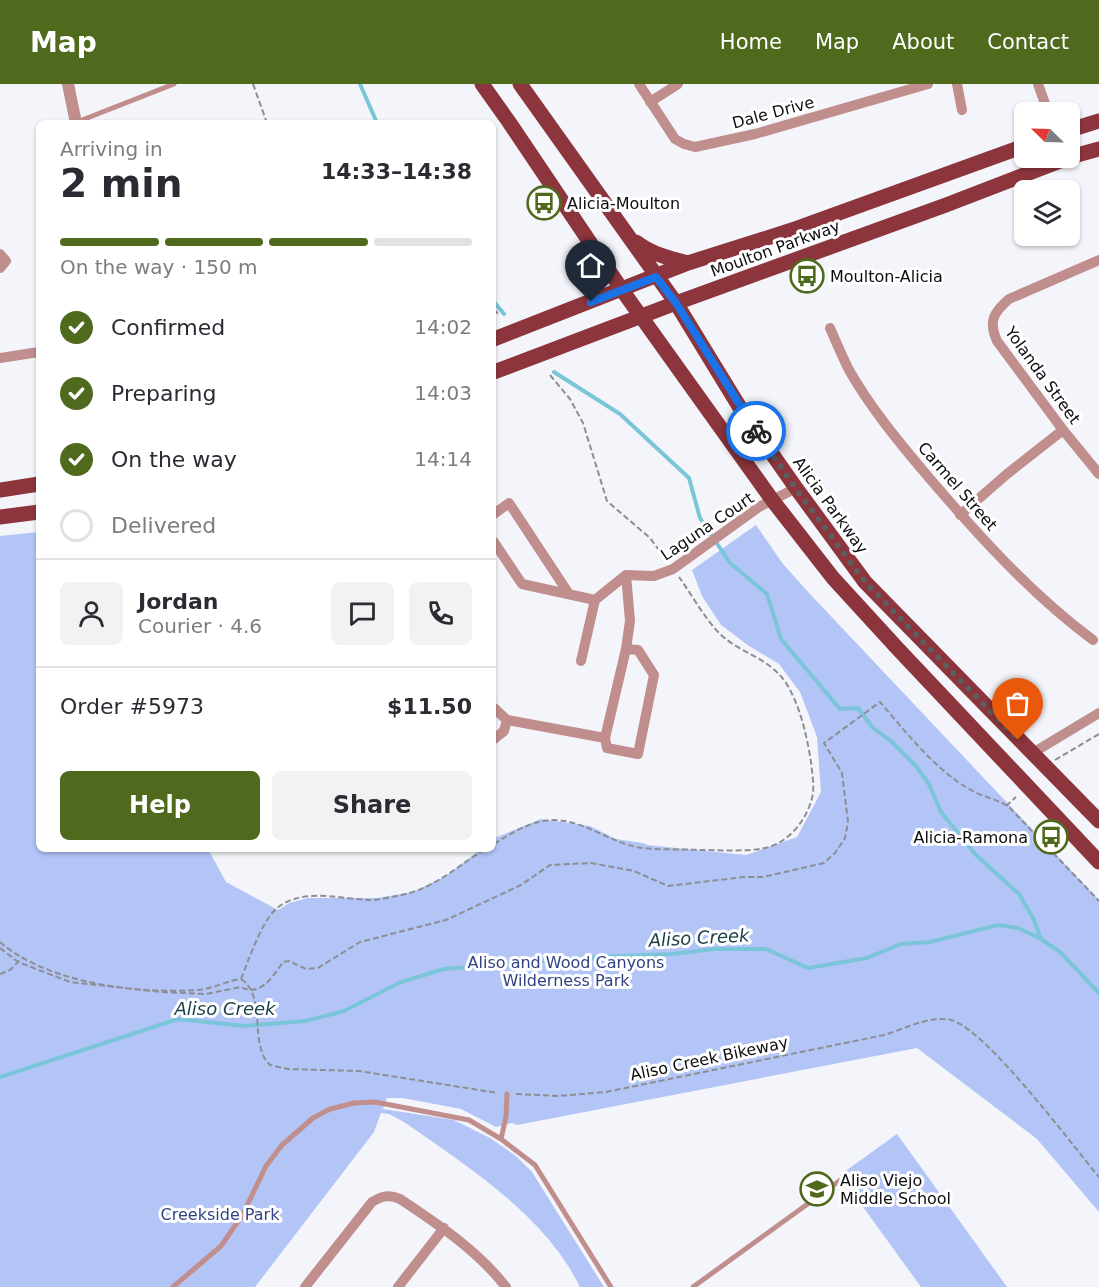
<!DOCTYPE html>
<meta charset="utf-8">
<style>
:root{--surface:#fff;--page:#f2f2f3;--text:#2b2b33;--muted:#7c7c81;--line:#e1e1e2;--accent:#4f6a1d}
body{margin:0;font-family:"DejaVu Sans",sans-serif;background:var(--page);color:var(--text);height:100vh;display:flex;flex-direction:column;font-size:22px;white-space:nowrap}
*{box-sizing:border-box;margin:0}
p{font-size:20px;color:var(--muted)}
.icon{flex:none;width:33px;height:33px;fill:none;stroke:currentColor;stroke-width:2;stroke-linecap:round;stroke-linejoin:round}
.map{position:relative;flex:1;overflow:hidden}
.side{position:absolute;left:36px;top:36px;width:460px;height:732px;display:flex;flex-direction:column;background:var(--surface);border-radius:9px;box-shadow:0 2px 4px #0004}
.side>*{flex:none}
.needle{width:39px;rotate:293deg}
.tools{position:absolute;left:1014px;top:18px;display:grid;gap:12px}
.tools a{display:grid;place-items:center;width:66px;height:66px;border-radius:9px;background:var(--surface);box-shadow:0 2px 4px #0004;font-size:30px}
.pin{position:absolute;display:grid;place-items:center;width:51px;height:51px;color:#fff;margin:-62px -26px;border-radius:50% 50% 50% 0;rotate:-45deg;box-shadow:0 0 6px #0007}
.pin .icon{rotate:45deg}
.courier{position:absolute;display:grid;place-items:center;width:60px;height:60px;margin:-30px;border:4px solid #1a73e8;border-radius:50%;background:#fff;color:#222;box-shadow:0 2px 8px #0007}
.head em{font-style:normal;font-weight:700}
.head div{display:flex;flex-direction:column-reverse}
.head{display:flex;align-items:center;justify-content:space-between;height:102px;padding:0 24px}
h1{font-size:39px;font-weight:700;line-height:45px}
.bar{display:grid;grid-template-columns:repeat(4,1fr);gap:9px 6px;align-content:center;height:72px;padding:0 24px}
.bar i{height:8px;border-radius:4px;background:var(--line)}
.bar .active{background:var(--accent)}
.bar p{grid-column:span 4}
.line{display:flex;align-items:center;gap:15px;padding:0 24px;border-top:2px solid var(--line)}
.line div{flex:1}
.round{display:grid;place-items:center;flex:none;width:63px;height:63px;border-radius:9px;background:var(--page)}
ol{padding:0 24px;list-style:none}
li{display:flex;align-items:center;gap:18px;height:66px}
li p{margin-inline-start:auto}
li .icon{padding:6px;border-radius:50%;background:var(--accent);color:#fff;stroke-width:4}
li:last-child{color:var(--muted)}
li i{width:33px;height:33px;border:3px solid var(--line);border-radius:50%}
.cta{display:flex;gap:12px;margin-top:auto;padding:12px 24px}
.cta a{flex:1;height:69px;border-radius:9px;background:var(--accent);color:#fff;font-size:24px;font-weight:700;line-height:69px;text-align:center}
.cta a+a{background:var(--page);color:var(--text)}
header{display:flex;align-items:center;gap:36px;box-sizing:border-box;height:84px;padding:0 30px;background:var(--accent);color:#fff}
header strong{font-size:28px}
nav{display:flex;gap:33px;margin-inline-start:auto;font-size:21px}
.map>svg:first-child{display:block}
.green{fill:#b3c5f7}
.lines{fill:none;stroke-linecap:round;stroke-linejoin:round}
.stream{stroke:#7bc5d9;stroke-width:4}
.path{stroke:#8d8e91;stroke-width:2;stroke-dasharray:6 3;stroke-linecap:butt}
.service{stroke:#c18e8e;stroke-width:5}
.minor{stroke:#c18e8e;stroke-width:10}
.tertiary{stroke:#c18e8e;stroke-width:12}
.primary{stroke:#8c353c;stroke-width:15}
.done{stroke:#5e5e61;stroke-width:6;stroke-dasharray:0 10.8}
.route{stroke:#1a73e8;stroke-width:8}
.labels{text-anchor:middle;stroke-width:6;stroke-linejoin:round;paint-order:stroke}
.street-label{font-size:16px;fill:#0d0d0f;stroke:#fff}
.poi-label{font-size:16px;fill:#0d0d0f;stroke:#fff;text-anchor:start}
.park-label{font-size:16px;fill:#314282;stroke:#fff}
.water-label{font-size:18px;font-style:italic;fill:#1a3e47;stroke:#fff}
</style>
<header>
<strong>Map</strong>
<nav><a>Home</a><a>Map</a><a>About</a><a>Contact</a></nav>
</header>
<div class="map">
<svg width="1099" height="1203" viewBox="0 0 1099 1203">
<rect width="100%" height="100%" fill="#f4f5fa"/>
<path class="green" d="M 756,441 L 783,480 L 809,509 L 1099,816 L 1099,1128 L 1037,1055 L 917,964 L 517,1041 L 512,1039 L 496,1043 L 461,1025 L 403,1014 L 387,1014 L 383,1025 L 454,1036 L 490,1054 L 516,1072 L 532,1088 L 604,1203 L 580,1203 C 545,1131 468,1083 404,1038 L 389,1030 L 381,1029 L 374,1048 L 255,1203 L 0,1203 L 0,452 L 39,448 L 39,765 L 208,765 L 226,798 L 278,826 L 289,819 L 308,814 L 377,814 L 413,808 L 446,792 L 481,765 L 494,765 L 494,756 L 497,753 L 541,735 L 590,742 L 616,755 L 643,759 L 647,761 L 746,771 L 797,753 L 821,708 L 817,653 L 800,608 L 779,580 L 749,562 L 721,541 L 702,512 L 692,486 Z
M 897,1050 L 1007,1203 L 921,1203 L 840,1091 Z"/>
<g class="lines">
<path class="stream" d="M 360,0 L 377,39
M 494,218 L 504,230
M 554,288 L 620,330 L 689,394 L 700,434 L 730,479 L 767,510 L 781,555 L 840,625 L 858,624 L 873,644 L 891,657 L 916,682 L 929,700 L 941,728 L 976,771 L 1019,810 L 1033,834 L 1041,855
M 0,993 L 178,935 L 245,942 L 305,937 L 344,927 L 401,898 L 444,885 L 598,873 L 672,870 L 714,865 L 766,865 L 808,884 L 867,874 L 901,860 L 930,858 L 998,841 L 1018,844 L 1041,855 L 1060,868 L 1099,909"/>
<path class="path" d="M 253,0 L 267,39
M 494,225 L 498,230
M 550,291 L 570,315 L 583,339 L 607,417 L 650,454 L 667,477
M 1055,676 L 1099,650
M 1006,722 L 1016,713
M 494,760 C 513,748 529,738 551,736 C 584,735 611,760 642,764 C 661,766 682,765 701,766 C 722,766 744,768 765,764 C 789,759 809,734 813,709 C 814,699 812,688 811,678 C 807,653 801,626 789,604 C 772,573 741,571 719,549 C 703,532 692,511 679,493
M 0,858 C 47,899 136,910 197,906 C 213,905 226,897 241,895
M 0,864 L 18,878 L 70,898 L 161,908 L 206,910 L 241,903 C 260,914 274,891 283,878 L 289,877 L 306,885 L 318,884 L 360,858 L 446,836 L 521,801 L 550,781 L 591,779 L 634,787 L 668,802 L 744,793 L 763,793 L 824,779 L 835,769 L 845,754 L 848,738 L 842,689 L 824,659 L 880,618 C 906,648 936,687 971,706 C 983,713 997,715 1009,723 L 1099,817
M 0,890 L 10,886 L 22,874
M 241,895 C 268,913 248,961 270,981 L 288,985 L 359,987 L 498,1009
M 241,895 C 248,877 262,837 276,825 C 301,803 340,815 369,816 C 380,816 391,813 401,811 C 433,805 458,782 485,765
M 516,1010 L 559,1012 L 606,1008 L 884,951 C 905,945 929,931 951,936 C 986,945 1072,1061 1099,1093"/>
<path class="service" d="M 77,38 L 174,0
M 501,1055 L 506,1033 L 507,1010
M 173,1203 L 221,1162 L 243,1130 L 266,1082 L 282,1061 L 313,1034 L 330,1025 L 354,1019 L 375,1018 L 469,1036 L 501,1055 L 535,1081 L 611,1203
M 693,1203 L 842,1095"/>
<path class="minor" d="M 639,0 L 675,55 L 684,60 L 695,63 L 755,50 L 928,0
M 957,0 L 962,26
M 1038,0 L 1048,28
M 650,18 L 678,0
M 0,170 L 6,177 L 0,184
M 1099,176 L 1009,215 C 994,228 988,237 997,257 L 1063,346 L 1099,390
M 830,244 C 836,258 842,272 849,286 C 870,323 898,357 925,389 C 976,449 1030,509 1093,556
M 0,274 L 39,268
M 494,430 L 509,419 L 569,510
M 960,431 L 1007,390 L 1063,346
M 494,458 L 522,500 L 595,516 L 626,491 L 654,492 L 673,485 L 759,423 L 796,404
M 581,577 L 595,516
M 494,624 L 507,636 L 504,647 L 494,655
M 507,636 L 605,654 L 607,664 L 638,670 L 654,591 L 638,566 L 626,565
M 605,654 L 626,565 L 630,537 L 626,491
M 1031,670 L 1099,629
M 305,1203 L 372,1118 C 382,1112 389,1110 400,1115 C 439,1141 477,1166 506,1203
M 398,1203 L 444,1144"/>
<path class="tertiary" d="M 68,0 L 76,39"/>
<path class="primary" d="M 482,0 L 509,38 L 622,206 L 773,417 L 833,494 L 898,565 L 1099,778
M 520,0 L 676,219 L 742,327 L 796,404 L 865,498 L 1099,737
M 1070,46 L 1099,37
M 1070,73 L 1099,65
M 636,158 C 652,170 668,174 688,179
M 494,255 L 688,179 L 792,146 L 1024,62
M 494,288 L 676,219 L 946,121 L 1068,74
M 0,406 L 39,400
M 0,433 L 39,428"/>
</g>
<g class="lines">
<path class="done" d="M 756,347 L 796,405 L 865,498 L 1018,656"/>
<path class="route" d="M 591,218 L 656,193 L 676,219 L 756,347"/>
</g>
<defs>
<symbol id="bus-ring" viewBox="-11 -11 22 22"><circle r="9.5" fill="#fff" stroke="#4f6a1d" stroke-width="1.5"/><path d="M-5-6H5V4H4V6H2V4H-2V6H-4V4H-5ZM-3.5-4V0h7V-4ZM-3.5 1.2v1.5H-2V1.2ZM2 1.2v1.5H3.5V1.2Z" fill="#4f6a1d"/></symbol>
<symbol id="school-ring" viewBox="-11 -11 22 22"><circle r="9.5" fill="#fff" stroke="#4f6a1d" stroke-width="1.5"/><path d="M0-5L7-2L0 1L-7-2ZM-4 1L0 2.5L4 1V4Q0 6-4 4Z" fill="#4f6a1d"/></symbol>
</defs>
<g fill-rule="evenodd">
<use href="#bus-ring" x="525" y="100" width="38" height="38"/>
<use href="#bus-ring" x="788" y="173" width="38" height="38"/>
<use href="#bus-ring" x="1032" y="734" width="38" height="38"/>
<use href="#school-ring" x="798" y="1086" width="38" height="38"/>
</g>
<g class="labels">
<g class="street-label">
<text transform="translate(773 28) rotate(-15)" y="6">Dale Drive</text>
<text transform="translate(775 164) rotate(-20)" y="6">Moulton Parkway</text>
<text transform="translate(1043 291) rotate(54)" y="6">Yolanda Street</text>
<text transform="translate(958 402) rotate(49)" y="6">Carmel Street</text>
<text transform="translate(831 421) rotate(54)" y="6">Alicia Parkway</text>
<text transform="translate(707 442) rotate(-34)" y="6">Laguna Court</text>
<text transform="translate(709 974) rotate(-12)" y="6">Aliso Creek Bikeway</text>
</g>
<g class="poi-label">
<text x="567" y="125">Alicia-Moulton</text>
<text x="830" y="198">Moulton-Alicia</text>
<text x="1028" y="759" text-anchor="end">Alicia-Ramona</text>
<text x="840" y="1102">Aliso Viejo<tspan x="840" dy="18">Middle School</tspan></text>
</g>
<g class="park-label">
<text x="566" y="884">Aliso and Wood Canyons<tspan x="566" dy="18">Wilderness Park</tspan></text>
<text x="220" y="1136">Creekside Park</text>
</g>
<g class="water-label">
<text transform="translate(699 854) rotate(-3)" y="6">Aliso Creek</text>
<text x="225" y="931">Aliso Creek</text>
</g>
</g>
</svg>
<div class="tools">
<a><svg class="needle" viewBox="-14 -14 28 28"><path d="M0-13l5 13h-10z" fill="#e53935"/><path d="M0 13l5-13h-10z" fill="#7c7c81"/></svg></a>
<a><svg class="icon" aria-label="layers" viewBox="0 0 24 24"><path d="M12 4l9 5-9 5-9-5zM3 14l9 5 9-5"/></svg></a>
</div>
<div class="pin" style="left:1018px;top:656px;background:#ea580c"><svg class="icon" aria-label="bag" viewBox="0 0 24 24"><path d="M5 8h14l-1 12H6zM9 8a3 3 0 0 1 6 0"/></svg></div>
<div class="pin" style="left:591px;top:218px;background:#1f2937"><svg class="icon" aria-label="home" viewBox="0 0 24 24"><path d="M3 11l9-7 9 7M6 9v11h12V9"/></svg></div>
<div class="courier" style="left:756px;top:347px"><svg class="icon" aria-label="bike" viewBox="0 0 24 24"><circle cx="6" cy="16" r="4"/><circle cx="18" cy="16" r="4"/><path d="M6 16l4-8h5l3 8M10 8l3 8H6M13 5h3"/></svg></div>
<section class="side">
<div class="head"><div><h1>2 min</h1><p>Arriving in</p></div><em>14:33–14:38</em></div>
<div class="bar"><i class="active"></i><i class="active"></i><i class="active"></i><i></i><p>On the way · 150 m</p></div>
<ol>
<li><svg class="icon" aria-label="check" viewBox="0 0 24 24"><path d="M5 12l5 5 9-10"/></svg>Confirmed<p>14:02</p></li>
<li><svg class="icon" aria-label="check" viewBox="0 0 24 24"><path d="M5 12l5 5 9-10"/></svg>Preparing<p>14:03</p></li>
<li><svg class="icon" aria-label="check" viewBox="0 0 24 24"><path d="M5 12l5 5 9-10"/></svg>On the way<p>14:14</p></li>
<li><i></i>Delivered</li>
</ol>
<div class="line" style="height:108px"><a class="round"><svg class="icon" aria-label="person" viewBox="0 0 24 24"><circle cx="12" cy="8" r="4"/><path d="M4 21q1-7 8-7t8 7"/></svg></a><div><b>Jordan</b><p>Courier · 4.6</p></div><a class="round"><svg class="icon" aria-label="chat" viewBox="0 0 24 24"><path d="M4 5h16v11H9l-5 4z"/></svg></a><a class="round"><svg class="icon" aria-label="phone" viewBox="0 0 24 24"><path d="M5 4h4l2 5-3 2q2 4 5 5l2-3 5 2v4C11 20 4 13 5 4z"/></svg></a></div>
<div class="line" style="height:78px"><div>Order #5973</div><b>$11.50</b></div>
<div class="cta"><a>Help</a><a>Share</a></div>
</section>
</div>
